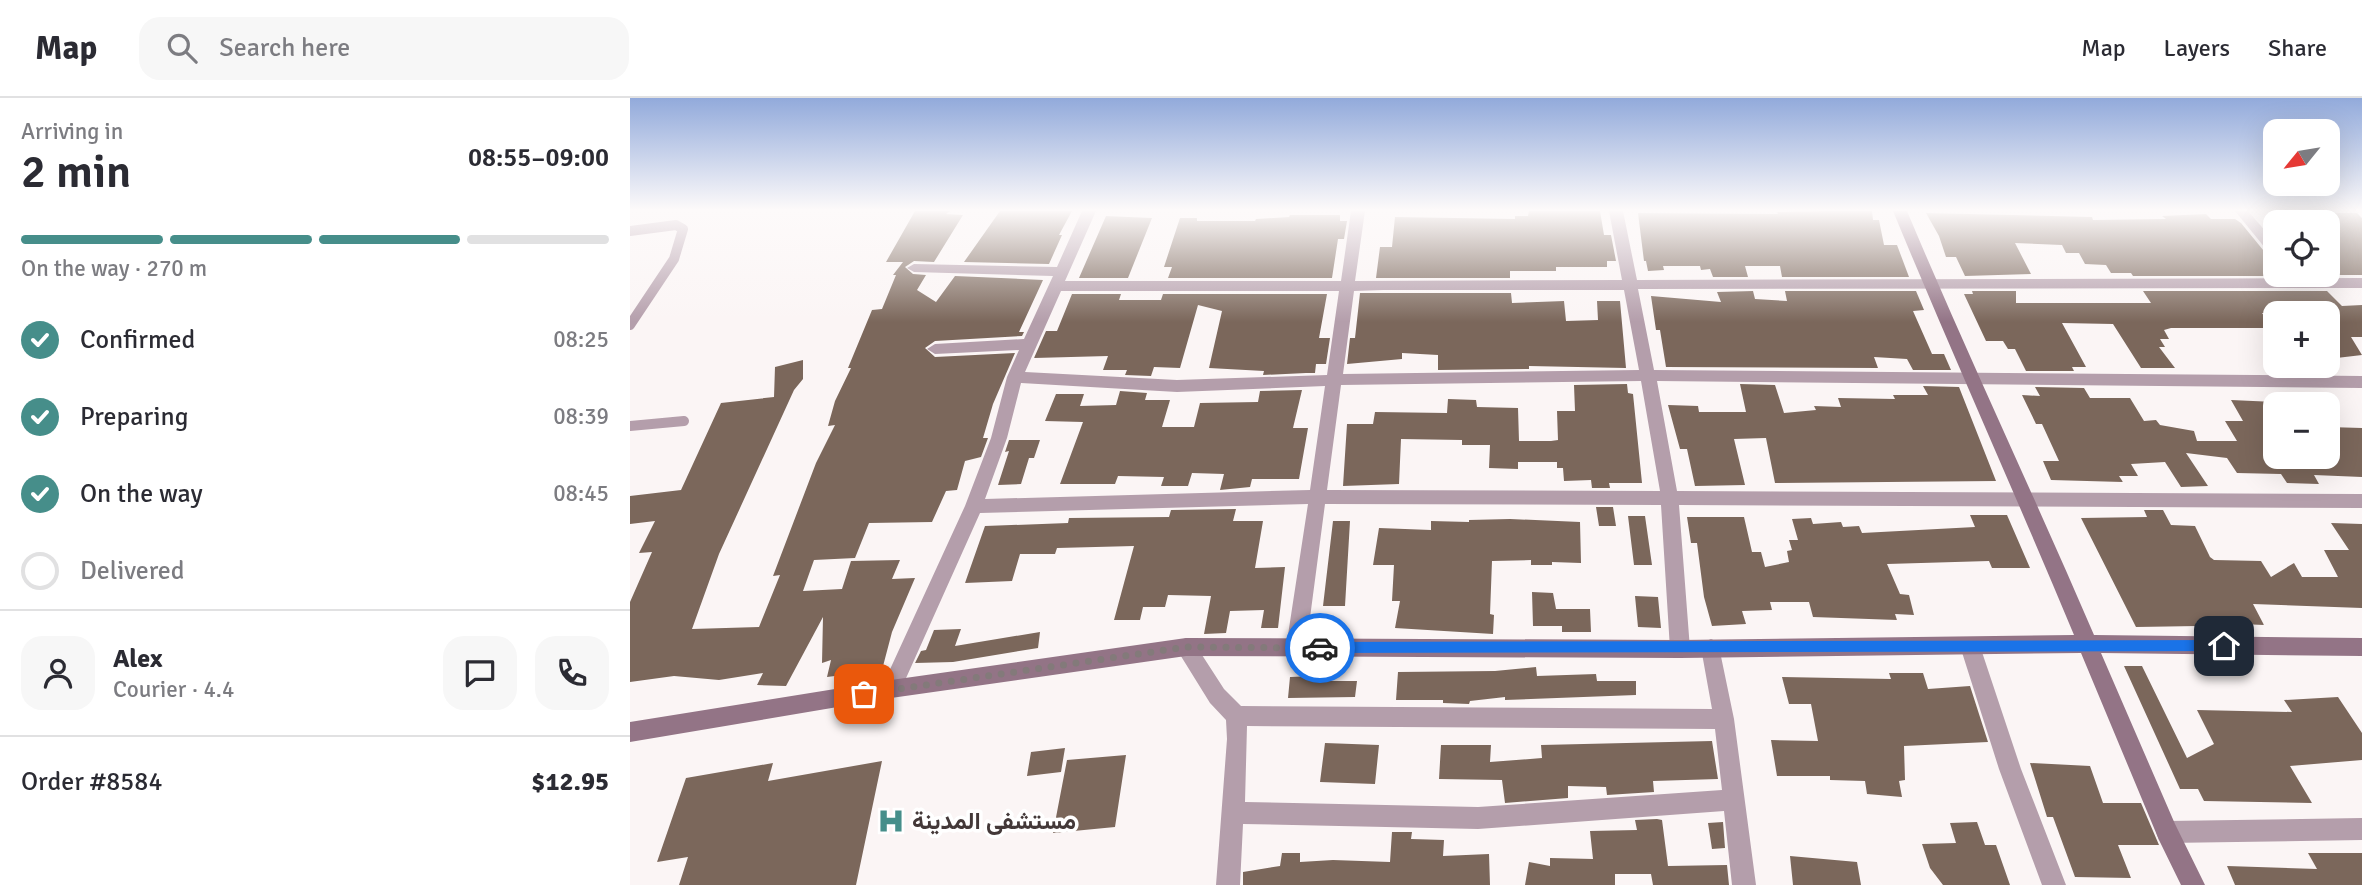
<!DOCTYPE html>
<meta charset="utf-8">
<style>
:root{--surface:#fff;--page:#f7f7f7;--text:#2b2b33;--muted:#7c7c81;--line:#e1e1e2;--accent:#468e8a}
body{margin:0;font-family:Signika,Vazirmatn,sans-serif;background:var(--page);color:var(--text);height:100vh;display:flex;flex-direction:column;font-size:26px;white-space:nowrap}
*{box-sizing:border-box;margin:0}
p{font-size:23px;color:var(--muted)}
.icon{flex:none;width:38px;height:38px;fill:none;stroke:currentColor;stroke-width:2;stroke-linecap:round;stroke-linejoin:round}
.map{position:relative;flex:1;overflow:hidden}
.drawer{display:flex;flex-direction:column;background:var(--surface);width:630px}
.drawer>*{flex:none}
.needle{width:46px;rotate:240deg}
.tools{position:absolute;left:1633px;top:21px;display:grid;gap:14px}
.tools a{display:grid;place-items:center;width:77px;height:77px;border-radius:14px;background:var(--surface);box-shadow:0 7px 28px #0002;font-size:35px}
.pin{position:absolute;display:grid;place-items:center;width:60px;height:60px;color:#fff;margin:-30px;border-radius:14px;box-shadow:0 4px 10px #0006}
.courier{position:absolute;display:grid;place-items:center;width:70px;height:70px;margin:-35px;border:5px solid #1a73e8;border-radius:50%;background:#fff;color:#222;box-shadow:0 2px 9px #0007}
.headline em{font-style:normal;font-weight:600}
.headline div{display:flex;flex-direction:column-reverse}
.headline{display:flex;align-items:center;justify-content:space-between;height:119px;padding:0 21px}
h1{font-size:46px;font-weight:600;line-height:52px}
.bar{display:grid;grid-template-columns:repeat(4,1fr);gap:10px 7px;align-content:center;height:84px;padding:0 21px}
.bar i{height:9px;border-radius:5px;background:var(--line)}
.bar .selected{background:var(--accent)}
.bar p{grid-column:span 4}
.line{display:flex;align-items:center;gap:18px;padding:0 21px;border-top:2px solid var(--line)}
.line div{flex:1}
.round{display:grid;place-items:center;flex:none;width:74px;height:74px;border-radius:21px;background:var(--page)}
ol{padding:0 21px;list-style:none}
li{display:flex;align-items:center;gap:21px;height:77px}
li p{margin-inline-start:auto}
li .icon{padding:7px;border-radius:50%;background:var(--accent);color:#fff;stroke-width:4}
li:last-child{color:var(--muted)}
li i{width:38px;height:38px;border:4px solid var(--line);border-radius:50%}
header{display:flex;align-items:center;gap:42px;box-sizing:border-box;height:98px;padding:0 35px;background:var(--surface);border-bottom:2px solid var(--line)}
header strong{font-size:33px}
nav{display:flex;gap:38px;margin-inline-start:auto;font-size:24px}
.search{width:490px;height:63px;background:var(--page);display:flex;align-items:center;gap:18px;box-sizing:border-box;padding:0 24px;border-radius:21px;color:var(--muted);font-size:26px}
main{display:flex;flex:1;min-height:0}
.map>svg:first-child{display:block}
.building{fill:#7b675b}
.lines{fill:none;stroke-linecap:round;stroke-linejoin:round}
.lane{stroke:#b49eab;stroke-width:10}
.street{fill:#b49eab;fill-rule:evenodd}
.secondary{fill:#937486;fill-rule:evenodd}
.route{fill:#1a73e8}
.done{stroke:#837a7a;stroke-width:7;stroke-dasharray:0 12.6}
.labels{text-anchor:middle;stroke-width:7;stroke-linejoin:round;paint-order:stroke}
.near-poi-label{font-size:24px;font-weight:bold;fill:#433838;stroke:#fff;text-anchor:start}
</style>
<header>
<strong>Map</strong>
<div class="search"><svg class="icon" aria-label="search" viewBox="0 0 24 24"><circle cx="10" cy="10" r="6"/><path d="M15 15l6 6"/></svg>Search here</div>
<nav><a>Map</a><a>Layers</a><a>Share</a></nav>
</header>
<main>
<section class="drawer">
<div class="headline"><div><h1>2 min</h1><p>Arriving in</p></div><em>08:55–09:00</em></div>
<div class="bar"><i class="selected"></i><i class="selected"></i><i class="selected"></i><i></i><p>On the way · 270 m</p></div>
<ol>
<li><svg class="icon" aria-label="check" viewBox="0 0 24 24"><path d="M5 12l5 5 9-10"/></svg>Confirmed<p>08:25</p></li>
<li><svg class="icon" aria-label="check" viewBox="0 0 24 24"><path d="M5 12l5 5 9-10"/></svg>Preparing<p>08:39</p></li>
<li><svg class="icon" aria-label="check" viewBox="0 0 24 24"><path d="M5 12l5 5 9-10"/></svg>On the way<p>08:45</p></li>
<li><i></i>Delivered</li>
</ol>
<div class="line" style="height:126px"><a class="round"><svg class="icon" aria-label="person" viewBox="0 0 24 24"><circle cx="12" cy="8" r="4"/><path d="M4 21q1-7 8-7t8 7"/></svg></a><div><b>Alex</b><p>Courier · 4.4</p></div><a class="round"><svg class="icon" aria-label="chat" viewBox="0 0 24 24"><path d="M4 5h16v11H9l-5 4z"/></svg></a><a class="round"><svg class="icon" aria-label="phone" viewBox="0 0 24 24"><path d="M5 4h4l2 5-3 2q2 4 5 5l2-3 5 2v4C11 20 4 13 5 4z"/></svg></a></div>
<div class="line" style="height:91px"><div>Order #8584</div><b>$12.95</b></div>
</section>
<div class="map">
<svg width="1732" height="787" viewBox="0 0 1732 787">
<rect width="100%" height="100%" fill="#fbf5f5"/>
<path class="building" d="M 285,113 L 320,113 L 316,116 L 333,117 L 304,164 L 284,163 L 275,169 L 283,176 L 296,177 L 287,192 L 306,204 L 325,178 L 413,182 L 389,234 L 394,234 L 392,238 L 305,243 L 295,250 L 305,259 L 385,255 L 363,306 L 353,340 L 358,340 L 351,359 L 335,363 L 327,392 L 316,393 L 302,424 L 239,425 L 225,460 L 184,462 L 173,493 L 212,491 L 221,463 L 270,462 L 262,481 L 285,480 L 262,534 L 252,572 L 197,579 L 201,562 L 192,565 L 193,519 L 156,588 L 127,587 L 133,575 L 89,582 L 44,578 L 0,584 L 0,504 L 22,454 L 9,455 L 25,423 L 0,426 L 0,398 L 51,392 L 91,305 L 144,299 L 145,269 L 173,262 L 173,281 L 164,292 L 89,456 L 62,531 L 129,529 L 150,477 L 143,478 L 186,365 L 205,327 L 198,328 L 205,303 L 221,270 L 218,270 L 242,212 L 252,211 L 266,177 L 263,177 L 273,164 L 256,164 Z
M 370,113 L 442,113 L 429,137 L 432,137 L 419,166 L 334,164 Z
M 899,113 L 970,113 L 974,137 L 981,137 L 986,163 L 977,163 L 977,169 L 926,169 L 926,173 L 880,173 L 880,180 L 746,180 L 750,149 L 762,149 L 765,119 L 885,121 L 885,118 L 898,118 Z
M 1200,113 L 1242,113 L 1243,122 L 1249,122 L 1254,147 L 1267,147 L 1279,179 L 1152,179 L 1150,168 L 1115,168 L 1118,179 L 1083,179 L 1080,171 L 1071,172 L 1070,168 L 1033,168 L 1034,172 L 1018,173 L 1016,163 L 1014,163 L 1008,115 L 1148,116 L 1147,114 Z
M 1296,115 L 1462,119 L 1463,122 L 1536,121 L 1532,118 L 1576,116 L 1581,121 L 1605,121 L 1611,125 L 1638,158 L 1645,159 L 1645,177 L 1683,178 L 1503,178 L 1501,175 L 1481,175 L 1476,167 L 1455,166 L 1449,155 L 1436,155 L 1432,147 L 1385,145 L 1401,176 L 1335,178 L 1326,159 L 1316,159 L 1309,138 Z
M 1698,115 L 1727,115 L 1732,120 L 1732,177 L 1698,177 Z
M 660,117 L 710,117 L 710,123 L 717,123 L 714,141 L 708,141 L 702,180 L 538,180 L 542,169 L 534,169 L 550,120 L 567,120 L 567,123 L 625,123 L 626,121 L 659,119 Z
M 476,118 L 522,120 L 498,180 L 449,180 Z
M 1123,193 L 1125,201 L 1157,203 L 1155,193 L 1286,193 L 1294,212 L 1283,213 L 1302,256 L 1314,256 L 1321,272 L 1283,272 L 1277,261 L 1244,259 L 1248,270 L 1036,269 L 1030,232 L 1026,232 L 1021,198 L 1091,204 L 1087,194 Z
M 1342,193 L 1386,193 L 1386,205 L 1521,205 L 1513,193 L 1697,193 L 1712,208 L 1732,207 L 1732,239 L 1721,239 L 1732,257 L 1698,261 L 1698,215 L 1632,215 L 1643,230 L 1541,230 L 1534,232 L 1539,241 L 1530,241 L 1535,249 L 1529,249 L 1545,270 L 1511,270 L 1483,226 L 1432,225 L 1456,269 L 1442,269 L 1444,273 L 1396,273 L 1385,251 L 1378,251 L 1373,243 L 1356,243 L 1334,196 L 1343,196 Z
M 730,195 L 881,195 L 882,205 L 934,203 L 936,223 L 968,222 L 967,203 L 990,203 L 996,270 L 899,268 L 899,271 L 808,272 L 808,257 L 772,255 L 772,261 L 717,266 L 720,240 L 725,240 Z
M 442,196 L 491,196 L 489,202 L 531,202 L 533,196 L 697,196 L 689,240 L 700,240 L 696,266 L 686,266 L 685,275 L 676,275 L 633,277 L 634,273 L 579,270 L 592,213 L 568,207 L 550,270 L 524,269 L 521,278 L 495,277 L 497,272 L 473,272 L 478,258 L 404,260 L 416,233 L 427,233 Z
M 997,286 L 998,295 L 1003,296 L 1012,385 L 979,385 L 980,390 L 962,390 L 961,382 L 934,383 L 933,370 L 927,370 L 927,364 L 888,364 L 888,371 L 859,370 L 860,347 L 832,347 L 832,342 L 771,341 L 769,386 L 713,388 L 717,326 L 743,326 L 745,314 L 817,315 L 818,301 L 846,302 L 847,309 L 888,310 L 889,343 L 921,343 L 928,342 L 927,313 L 945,313 L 944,287 Z
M 1110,286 L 1145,287 L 1154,315 L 1186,312 L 1184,308 L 1211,309 L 1208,300 L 1265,301 L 1263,297 L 1298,297 L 1293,288 L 1329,289 L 1366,383 L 1145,385 L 1136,340 L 1104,341 L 1115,387 L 1065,388 L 1057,351 L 1050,351 L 1038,307 L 1068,308 L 1069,314 L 1116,314 Z
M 1405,289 L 1454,290 L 1460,300 L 1500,300 L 1514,323 L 1526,322 L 1530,327 L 1564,333 L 1567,343 L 1607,343 L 1595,323 L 1613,323 L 1601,302 L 1645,304 L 1645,359 L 1698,359 L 1698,329 L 1732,330 L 1732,379 L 1684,377 L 1689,386 L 1657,385 L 1651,376 L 1607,375 L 1597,360 L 1556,355 L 1578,388 L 1551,389 L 1535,364 L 1501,366 L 1508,378 L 1489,378 L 1493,384 L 1421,382 L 1413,363 L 1429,363 L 1412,326 L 1406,326 L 1392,297 L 1410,298 Z
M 672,292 L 663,330 L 678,330 L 669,381 L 622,381 L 620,389 L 590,392 L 594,376 L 562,375 L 558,388 L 531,388 L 534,379 L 488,378 L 485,386 L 430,386 L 453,324 L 415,323 L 426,296 L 454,296 L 450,308 L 486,307 L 490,293 L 517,295 L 515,302 L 540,302 L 532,329 L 564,329 L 570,305 L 628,304 L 630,293 Z
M 379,342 L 410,342 L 404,360 L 399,360 L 391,386 L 368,387 L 379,353 L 375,354 Z
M 966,409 L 983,409 L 986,428 L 969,428 Z
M 606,411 L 603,423 L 633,423 L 625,470 L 655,469 L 648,530 L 631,530 L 634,512 L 600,513 L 596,535 L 574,536 L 581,498 L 538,497 L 535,509 L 513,509 L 510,522 L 484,522 L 504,448 L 427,450 L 425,456 L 390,456 L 382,483 L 335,485 L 355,428 L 438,425 L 439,420 L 539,419 L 541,412 Z
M 1514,412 L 1533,412 L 1541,427 L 1565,428 L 1580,459 L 1584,462 L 1631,463 L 1641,479 L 1664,465 L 1672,479 L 1708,479 L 1694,452 L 1719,452 L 1701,425 L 1732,426 L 1732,510 L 1623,506 L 1634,527 L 1566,524 L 1568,528 L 1506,529 L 1451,420 L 1517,419 Z
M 1340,417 L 1377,417 L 1400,470 L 1362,470 L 1359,463 L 1257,466 L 1270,496 L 1279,497 L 1284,517 L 1265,516 L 1267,522 L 1183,519 L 1179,504 L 1140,504 L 1142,512 L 1112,513 L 1116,526 L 1082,528 L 1074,499 L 1067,445 L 1061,445 L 1057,419 L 1114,419 L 1122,454 L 1131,454 L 1135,469 L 1159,464 L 1157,453 L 1162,452 L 1159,442 L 1168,442 L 1162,421 L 1181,420 L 1183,426 L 1211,424 L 1213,429 L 1229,428 L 1232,435 L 1345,429 Z
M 998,418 L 1015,418 L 1022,467 L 1004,467 Z
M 880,421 L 950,424 L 951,465 L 922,464 L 922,467 L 901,467 L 901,462 L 862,463 L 860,516 L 864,517 L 863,536 L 765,530 L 770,503 L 762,503 L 764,467 L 743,467 L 749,430 L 801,432 L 801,423 L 839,424 L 839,422 Z
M 703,423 L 720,423 L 715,508 L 693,508 Z
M 902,494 L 923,495 L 926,511 L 960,511 L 961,534 L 932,534 L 932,528 L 903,528 Z
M 1005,498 L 1028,499 L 1031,530 L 1008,529 Z
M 331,531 L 325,548 L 410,534 L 408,550 L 323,564 L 285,565 L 291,553 L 296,552 L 304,532 Z
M 1494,568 L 1512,568 L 1557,660 L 1584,646 L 1567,612 L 1662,614 L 1654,602 L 1708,599 L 1732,635 L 1732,662 L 1660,668 L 1682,705 L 1574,703 L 1568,691 L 1550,691 Z
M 906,569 L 907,578 L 966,576 L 967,583 L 1006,583 L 1006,597 L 875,602 L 875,599 L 840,603 L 839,606 L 813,605 L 813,602 L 766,602 L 768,574 L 865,573 Z
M 1259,575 L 1293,575 L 1298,591 L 1340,588 L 1358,644 L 1274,648 L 1275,682 L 1269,683 L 1272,699 L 1237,696 L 1235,683 L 1200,682 L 1200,678 L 1147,678 L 1141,642 L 1188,643 L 1181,606 L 1159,606 L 1152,579 L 1261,581 Z
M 686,578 L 686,583 L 727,583 L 725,599 L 658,600 L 660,579 Z
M 1082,643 L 1088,681 L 1023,683 L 1024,694 L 977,697 L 976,689 L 938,688 L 938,700 L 875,705 L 872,682 L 809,681 L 811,647 L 861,647 L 860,664 L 912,660 L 911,647 Z
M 695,645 L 749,647 L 745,686 L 690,684 Z
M 435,650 L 431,674 L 397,678 L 401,654 Z
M 496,657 L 485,729 L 423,735 L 437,662 Z
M 252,663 L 226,787 L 49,787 L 58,759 L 27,764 L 56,680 L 143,665 L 138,683 Z
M 1400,665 L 1460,668 L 1473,705 L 1511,705 L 1529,747 L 1488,747 L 1501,780 L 1445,779 L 1423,719 L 1417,719 Z
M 1027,721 L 1032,722 L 1038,768 L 1097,767 L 1099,787 L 1023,787 L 1021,776 L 985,776 L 985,787 L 895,787 L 899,764 L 920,768 L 920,760 L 963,761 L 960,733 L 1007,732 L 1005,722 Z
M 1093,724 L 1095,750 L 1082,751 L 1078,725 Z
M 1347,724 L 1355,747 L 1366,747 L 1380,787 L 1313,787 L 1300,770 L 1292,746 L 1326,745 L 1320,725 Z
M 762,734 L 782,734 L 781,741 L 814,742 L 813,758 L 859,756 L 860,787 L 613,787 L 613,774 L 650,768 L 652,755 L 670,755 L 670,764 L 703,762 L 760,764 Z
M 1678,755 L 1732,755 L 1732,787 L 1605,787 L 1597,768 L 1687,771 Z
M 1160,758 L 1227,764 L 1231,787 L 1163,787 Z"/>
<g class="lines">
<path class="lane" d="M 0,133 L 46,127 L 53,131 L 44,161 L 0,227
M 0,328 L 54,323"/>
<path class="street" d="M 452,113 L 466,113 L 435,183 L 711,183 L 721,113 L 735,113 L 725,183 L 992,182 L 979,113 L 993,113 L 1007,182 L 1732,180 L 1732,190 L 1008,191 L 1024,272 L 1732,278 L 1732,290 L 1027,283 L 1047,393 L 1732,396 L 1732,410 L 1049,407 L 1060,551 L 1057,557 L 1050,560 L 1043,557 L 1040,551 L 1031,407 L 695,406 L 676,550 L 673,556 L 666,559 L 659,556 L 656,550 L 678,406 L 350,415 L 268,598 L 261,600 L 254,598 L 251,591 L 335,408 L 361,340 L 377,279 L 389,252 L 305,256 L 297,251 L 305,246 L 394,241 L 423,178 L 284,174 L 277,170 L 284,166 L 427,169 ZM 753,192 L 994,192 L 1009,272 L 713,276 L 724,193 ZM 431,193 L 709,193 L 697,277 L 547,282 L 395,274 ZM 1011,283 L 1030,393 L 697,392 L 711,287 ZM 391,285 L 547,294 L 695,288 L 680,392 L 355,401 L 377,340 Z
M 1605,113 L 1618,113 L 1645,144 L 1645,157 L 1640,156 Z
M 1340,539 L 1347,542 L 1350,548 L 1391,671 L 1436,787 L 1412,787 L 1369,671 L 1330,548 L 1333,542 Z
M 556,540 L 563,543 L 594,591 L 611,608 L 1082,611 L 1071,550 L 1074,544 L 1081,541 L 1088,544 L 1104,621 L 1126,787 L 1102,787 L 1094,713 L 848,731 L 613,726 L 610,787 L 586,787 L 597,641 L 596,622 L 580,605 L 549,555 L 546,549 L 549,543 ZM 617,628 L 1085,631 L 1092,692 L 848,709 L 615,704 Z
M 1732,720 L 1732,742 L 1537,745 L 1529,742 L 1526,734 L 1529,726 L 1537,723 Z"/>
<path class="secondary" d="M 1263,113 L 1277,113 C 1337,256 1403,395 1464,537 L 1732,540 L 1732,558 L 1471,555 L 1545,726 L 1575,787 L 1551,787 L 1529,742 L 1451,555 L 1050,560 L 556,558 L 261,600 L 0,644 L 0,624 L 261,582 L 556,540 L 1050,542 L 1444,537 C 1385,395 1322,256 1263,113 Z"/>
</g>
<linearGradient id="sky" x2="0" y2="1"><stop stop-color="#92aadb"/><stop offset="0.5" stop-color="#fdfafa"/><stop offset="1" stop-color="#fdfafa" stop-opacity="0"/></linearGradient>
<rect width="1732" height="224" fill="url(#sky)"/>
<path class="route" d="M 1594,542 L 1601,548 L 1594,553 L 690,555 L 683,550 L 690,544 Z"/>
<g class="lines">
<path class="done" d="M 234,596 L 556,549 L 690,550"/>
</g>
<defs>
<symbol id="hospital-bare" viewBox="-9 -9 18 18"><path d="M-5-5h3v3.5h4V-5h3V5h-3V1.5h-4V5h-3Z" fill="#468e8a" stroke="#fff" stroke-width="2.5" paint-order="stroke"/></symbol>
</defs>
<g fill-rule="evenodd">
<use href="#hospital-bare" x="242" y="704" width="38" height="38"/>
</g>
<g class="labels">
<g class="near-poi-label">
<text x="282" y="731">مستشفى المدينة</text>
</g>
</g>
</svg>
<div class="tools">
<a><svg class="needle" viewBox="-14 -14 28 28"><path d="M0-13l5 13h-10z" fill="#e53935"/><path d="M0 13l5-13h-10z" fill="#7c7c81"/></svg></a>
<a><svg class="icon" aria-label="locate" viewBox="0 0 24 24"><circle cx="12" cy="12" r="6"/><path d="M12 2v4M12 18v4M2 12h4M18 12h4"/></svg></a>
<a>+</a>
<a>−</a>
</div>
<div class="pin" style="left:234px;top:596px;background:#ea580c"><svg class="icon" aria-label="bag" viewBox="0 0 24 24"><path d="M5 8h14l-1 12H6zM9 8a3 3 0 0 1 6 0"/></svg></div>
<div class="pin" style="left:1594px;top:548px;background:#1f2937"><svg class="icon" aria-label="home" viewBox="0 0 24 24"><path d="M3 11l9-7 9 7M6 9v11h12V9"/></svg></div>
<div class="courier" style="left:690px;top:550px"><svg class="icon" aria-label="car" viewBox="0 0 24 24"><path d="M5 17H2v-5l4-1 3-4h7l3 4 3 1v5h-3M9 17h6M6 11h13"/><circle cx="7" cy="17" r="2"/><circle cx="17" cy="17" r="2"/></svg></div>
</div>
</main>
